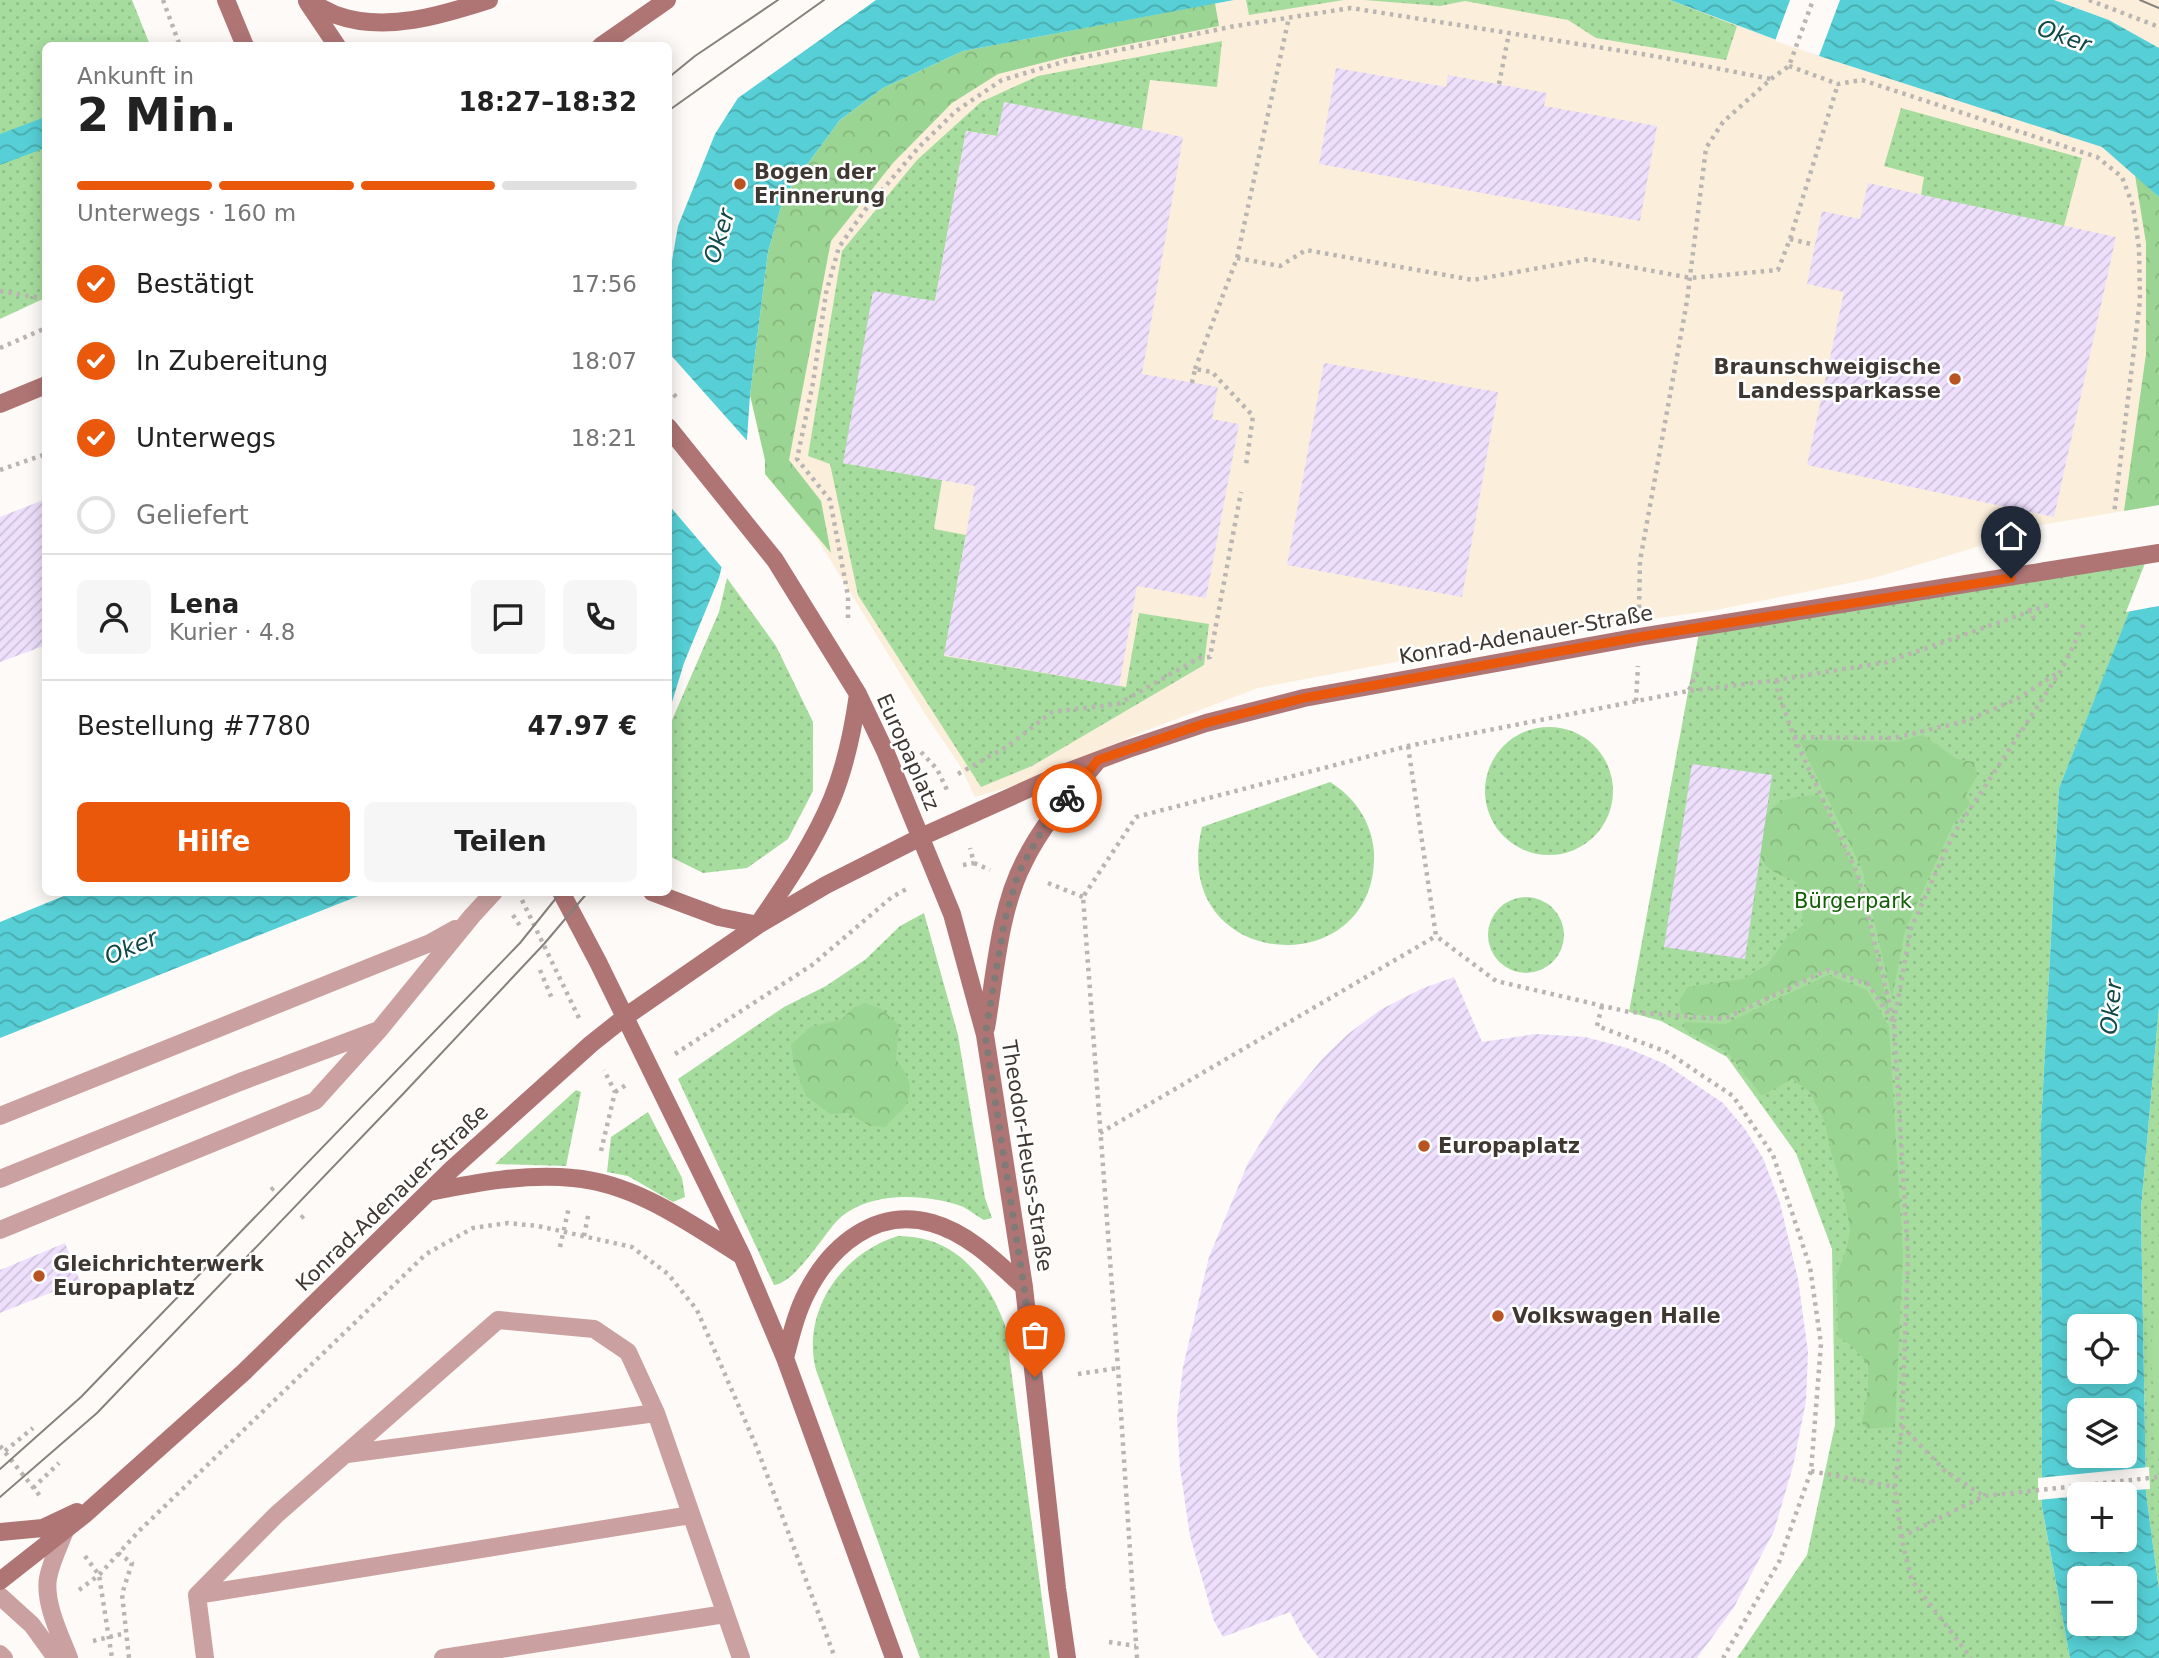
<!DOCTYPE html>
<html lang="de">
<meta charset="utf-8">
<style>
:root{--surface:#fff;--page:#f6f6f6;--text:#222;--muted:#767676;--line:#e0e0e0;--accent:#ea580c}
body{margin:0;font-family:"DejaVu Sans",sans-serif;background:var(--page);color:var(--text);height:100vh;display:flex;flex-direction:column;font-size:26px;white-space:nowrap}
*{box-sizing:border-box;margin:0}
p{font-size:23px;color:var(--muted)}
.icon{flex:none;width:38px;height:38px;fill:none;stroke:currentColor;stroke-width:2;stroke-linecap:round;stroke-linejoin:round}
.map{position:relative;flex:1;overflow:hidden}
.details{position:absolute;left:42px;top:42px;width:630px;height:854px;display:flex;flex-direction:column;background:var(--surface);border-radius:10px;box-shadow:0 4px 18px #0003}
.details>*{flex:none}
.fabs{position:absolute;left:2067px;top:1314px;display:grid;gap:14px}
.fabs a{display:grid;place-items:center;width:70px;height:70px;border-radius:10px;background:var(--surface);box-shadow:0 4px 18px #0003;font-size:35px}
.pin{position:absolute;display:grid;place-items:center;width:60px;height:60px;color:#fff;margin:-72px -30px;border-radius:50% 50% 50% 0;rotate:-45deg;box-shadow:0 0 7px #0007}
.pin .icon{rotate:45deg}
.courier{position:absolute;display:grid;place-items:center;width:70px;height:70px;margin:-35px;border:5px solid #ea580c;border-radius:50%;background:#fff;color:#222;box-shadow:0 2px 9px #0007}
.overview em{font-style:normal;font-weight:600}
.overview div{display:flex;flex-direction:column-reverse}
.overview{display:flex;align-items:center;justify-content:space-between;height:119px;padding:0 35px}
h1{font-size:46px;font-weight:600;line-height:52px}
.bar{display:grid;grid-template-columns:repeat(4,1fr);gap:10px 7px;align-content:center;height:84px;padding:0 35px}
.bar i{height:9px;border-radius:5px;background:var(--line)}
.bar .active{background:var(--accent)}
.bar p{grid-column:span 4}
.line{display:flex;align-items:center;gap:18px;padding:0 35px;border-top:2px solid var(--line)}
.line div{flex:1}
.round{display:grid;place-items:center;flex:none;width:74px;height:74px;border-radius:10px;background:var(--page)}
ol{padding:0 35px;list-style:none}
li{display:flex;align-items:center;gap:21px;height:77px}
li p{margin-inline-start:auto}
li .icon{padding:7px;border-radius:50%;background:var(--accent);color:#fff;stroke-width:4}
li:last-child{color:var(--muted)}
li i{width:38px;height:38px;border:4px solid var(--line);border-radius:50%}
.cta{display:flex;gap:14px;margin-top:auto;padding:14px 35px}
.cta a{flex:1;height:80px;border-radius:10px;background:var(--accent);color:#fff;font-size:28px;font-weight:600;line-height:80px;text-align:center}
.cta a+a{background:var(--page);color:var(--text)}
.map>svg:first-child{display:block}
.commercial{fill:#fbefdb}
.grass{fill:url(#grass-dots)}
.forest{fill:url(#forest-crowns)}
.garden{fill:#a6dd9e}
.water{fill:url(#water-waves);fill-rule:evenodd}
.pier{fill:#fefaf7}
.building{fill:url(#building-hatch)}
.lines{fill:none;stroke-linecap:round;stroke-linejoin:round}
.path{stroke:#bab5b2;stroke-width:4.5;stroke-dasharray:3.5 5;stroke-linecap:butt}
.lane{stroke:#caa1a0;stroke-width:18}
.street{stroke:#caa1a0;stroke-width:18}
.secondary{stroke:#af7575;stroke-width:18}
.tram{stroke:#86817c;stroke-width:2}
.secondary-bridge{stroke:#af7575;stroke-width:18}
.done{stroke:#817b77;stroke-width:7;stroke-dasharray:0 12.6}
.route{stroke:#ea580c;stroke-width:9}
.poi-dot{fill:#b85322;stroke:#fff;stroke-width:2.5}
.labels{text-anchor:middle;stroke-width:5;stroke-linejoin:round;paint-order:stroke}
.poi-label{font-size:21px;font-weight:bold;fill:#3e3732;stroke:#fff;text-anchor:start}
.street-label{font-size:21px;fill:#3e3732;stroke:#fff}
.park-label{font-size:21px;fill:#126005;stroke:#fff}
.water-label{font-size:23px;font-style:italic;fill:#11484a;stroke:#fff}
</style>
<div class="map">
<svg width="2159" height="1658" viewBox="0 0 2159 1658">
<defs>
<pattern id="grass-dots" width="8" height="8" patternUnits="userSpaceOnUse" patternTransform="scale(1.75)"><rect width="8" height="8" fill="#a6dd9e"/><path d="M2 2h.1M6 6h.1" fill="none" stroke="#90be89" stroke-width="1.8" stroke-linecap="round"/></pattern>
<pattern id="forest-crowns" width="20" height="18" patternUnits="userSpaceOnUse" patternTransform="scale(1.75)"><rect width="20" height="18" fill="#9bd593"/><path d="M2 6a3 3 0 1 1 6 0M12 15a3 3 0 1 1 6 0" fill="none" stroke="#87b77f"/></pattern>
<pattern id="water-waves" width="16" height="10" patternUnits="userSpaceOnUse" patternTransform="scale(1.75)"><rect width="16" height="10" fill="#56d0d6"/><path d="M0 5q4-4 8 0t8 0" fill="none" stroke="#49aaae"/></pattern>
<pattern id="building-hatch" width="6" height="6" patternUnits="userSpaceOnUse" patternTransform="scale(1.75)"><rect width="6" height="6" fill="#eedffd"/><path d="M-1 1l2-2M0 6l6-6M5 7l2-2" fill="none" stroke="#cdc0d9"/></pattern>
</defs>
<rect width="100%" height="100%" fill="#fefaf7"/>
<path class="commercial" d="M 1234,0 L 1670,0 L 1819,56 L 2103,147 L 2159,197 L 2159,505 L 2041,525 L 2023,533 L 1874,578 L 1716,610 L 1549,633 L 1258,688 L 1145,731 L 1020,784 L 975,797 L 959,764 L 925,714 L 818,540 L 765,474 L 765,460 L 750,395 L 768,252 L 784,196 L 963,51 Z
M 2054,0 L 2159,0 L 2159,48 L 2109,20 Z"/>
<path class="grass" d="M 0,0 L 132,0 L 150,45 L 46,46 L 45,298 L 0,319 Z
M 1246,0 L 1344,0 L 1249,15 Z
M 1364,0 L 1670,0 L 1737,26 L 1726,60 L 1596,38 L 1568,20 L 1465,1 L 1440,6 Z
M 1222,41 L 1217,87 L 1150,80 L 1142,129 L 997,136 L 966,131 L 935,301 L 843,463 L 942,480 L 934,529 L 966,535 L 944,656 L 1126,687 L 1139,613 L 1209,624 L 1204,665 L 1032,766 L 981,787 L 858,595 L 830,464 L 808,456 L 842,251 L 917,160 L 981,102 L 1038,76 Z
M 1901,108 L 2082,158 L 2064,226 L 1921,195 L 1924,177 L 1884,166 Z
M 2152,556 L 2059,788 L 2041,1125 L 2042,1507 L 2070,1658 L 1737,1658 L 1807,1555 L 1835,1425 L 1832,1249 L 1796,1153 L 1727,1057 L 1661,1021 L 1629,1012 L 1700,627 Z
M 727,578 L 776,646 L 813,722 L 813,791 L 788,839 L 747,868 L 703,873 L 669,856 L 669,727 L 719,612 Z
M1485 791a64 64 0 1 1 128 0a64 64 0 1 1-128 0Z
M 1330,782 C 1355,797 1372,823 1374,852 C 1379,986 1167,973 1202,827 Z
M1488 935a38 38 0 1 1 76 0a38 38 0 1 1-76 0Z
M 924,913 L 958,1035 L 985,1198 L 992,1218 L 984,1220 C 976,1216 969,1209 961,1206 C 924,1193 866,1191 837,1221 C 821,1238 795,1283 774,1285 L 678,1079 L 784,1007 L 826,986 L 866,959 L 900,926 Z
M 2159,1007 L 2159,1590 L 2146,1493 L 2141,1209 Z
M 576,1090 L 581,1092 L 566,1166 L 495,1164 Z
M 648,1112 L 682,1178 L 685,1197 L 673,1202 L 628,1176 L 607,1172 L 611,1137 Z
M 898,1236 C 955,1236 986,1275 1005,1325 L 1050,1658 L 920,1658 L 816,1370 C 801,1311 842,1253 898,1236 Z"/>
<path class="forest" d="M 1215,3 L 1219,26 L 1065,57 L 998,74 L 952,103 L 893,163 L 831,241 L 789,460 L 821,501 L 831,553 L 765,474 L 765,460 L 750,395 L 768,252 L 784,196 L 840,120 L 883,88 L 963,51 Z
M 2135,175 L 2159,197 L 2159,505 L 2124,511 L 2146,354 L 2146,243 Z
M 1923,735 L 1957,759 L 1974,762 L 1977,776 L 1966,795 L 1970,804 L 1953,825 L 1905,930 L 1892,998 L 1862,869 L 1799,740 L 1896,742 Z
M 1819,795 L 1857,875 L 1890,1015 L 1868,983 L 1827,969 L 1723,1017 L 1681,1014 L 1679,1001 L 1688,987 L 1743,979 L 1768,964 L 1787,937 L 1803,925 L 1801,898 L 1797,882 C 1787,877 1770,873 1764,863 C 1759,856 1759,844 1760,837 C 1765,799 1787,797 1819,795 Z
M 1828,975 L 1867,990 L 1889,1026 L 1903,1255 L 1895,1427 L 1867,1429 L 1862,1424 L 1868,1389 L 1868,1364 L 1851,1345 L 1838,1337 L 1837,1274 L 1846,1251 L 1850,1231 L 1844,1194 L 1832,1156 L 1825,1123 L 1810,1092 L 1792,1079 L 1762,1096 L 1727,1052 L 1685,1030 L 1684,1022 L 1725,1024 Z
M 865,1003 L 880,1008 L 899,1025 L 896,1060 C 909,1074 917,1094 901,1111 C 895,1117 890,1120 886,1127 L 870,1126 L 848,1113 L 830,1114 L 806,1096 L 794,1065 L 791,1045 L 810,1027 L 842,1019 L 853,1008 Z"/>
<path class="garden" d="M 2159,1232 L 2159,1452 L 2158,1452 L 2151,1356 Z"/>
<path class="water" d="M 876,0 L 1234,0 L 963,51 L 883,88 L 840,120 L 784,196 L 768,252 L 750,395 L 745,469 L 719,578 L 684,663 L 669,712 L 669,278 L 678,226 L 715,134 L 738,98 Z
M 1670,0 L 2054,0 L 2109,20 L 2159,48 L 2159,197 L 2102,147 L 1819,56 Z
M 45,117 L 45,148 L 0,165 L 0,134 Z
M 2159,537 L 2159,1007 L 2141,1209 L 2146,1493 L 2159,1590 L 2159,1658 L 2070,1658 L 2042,1507 L 2041,1125 L 2059,788 ZM 2079,1326 L 2124,1326 L 2124,1372 L 2079,1372 ZM 2079,1410 L 2124,1410 L 2124,1456 L 2079,1456 ZM 2079,1494 L 2124,1494 L 2124,1540 L 2079,1540 ZM 2079,1578 L 2124,1578 L 2124,1624 L 2079,1624 Z
M 71,893 L 71,892 L 366,893 L 0,1038 L 0,922 Z"/>
<path class="pier" d="M 1790,0 L 1840,0 L 1819,56 L 1775,41 Z
M 669,353 L 750,444 L 748,470 L 724,570 L 668,504 Z
M 2159,533 L 2159,606 L 2126,612 L 2156,535 Z
M 2149,1467 L 2150,1489 L 2079,1494 L 2079,1496 L 2038,1500 L 2038,1478 Z"/>
<path class="building" d="M 1336,68 L 1446,87 L 1448,75 L 1547,93 L 1544,106 L 1657,126 L 1640,221 L 1319,164 Z
M 1004,102 L 1183,137 L 1142,374 L 1218,387 L 1212,419 L 1239,424 L 1206,598 L 1137,586 L 1119,686 L 944,655 L 975,486 L 843,463 L 873,291 L 935,301 L 966,131 L 997,136 Z
M 1868,183 L 2116,237 L 2054,517 L 1807,465 L 1844,292 L 1807,284 L 1822,211 L 1860,219 Z
M 1324,363 L 1498,392 L 1462,597 L 1287,565 Z
M 46,499 L 46,645 L 0,662 L 0,517 Z
M 1692,764 L 1772,775 L 1745,959 L 1664,947 Z
M 1454,977 L 1482,1042 L 1536,1034 L 1585,1037 L 1627,1048 L 1665,1064 L 1723,1103 L 1745,1129 L 1763,1158 L 1780,1203 L 1798,1279 L 1808,1352 L 1806,1401 L 1793,1466 L 1774,1531 L 1734,1607 L 1697,1658 L 1319,1658 L 1304,1639 L 1290,1612 L 1223,1637 L 1214,1621 L 1190,1536 L 1180,1468 L 1177,1418 L 1183,1367 L 1209,1257 L 1248,1163 L 1284,1105 L 1323,1058 L 1348,1034 L 1380,1010 L 1421,989 Z
M 65,1243 L 80,1281 L 0,1313 L 0,1270 Z"/>
<g class="lines">
<path class="path" d="M 163,0 L 180,46
M 2089,0 L 2159,27
M 1789,66 L 1838,84 L 1862,80 L 2097,157 L 2122,177 L 2133,206 L 2139,248 L 2140,300 L 2114,514
M 1499,84 L 1509,33
M 1790,239 L 1815,245
M 1237,258 L 1280,266 L 1306,250 L 1473,280 L 1588,259 L 1691,278 L 1778,270 L 1790,239 L 1838,84
M 0,291 L 46,299
M 0,348 L 46,328
M 1195,369 L 1237,258 L 1289,17
M 1192,383 L 1195,369 L 1212,372 L 1253,416 L 1246,465
M 668,388 L 677,398
M 0,470 L 46,454
M 1639,608 L 1640,561 L 1687,301 L 1706,148 L 1723,122 L 1771,79 L 1789,66 L 1813,0
M 2029,608 L 2034,619
M 848,618 L 848,596 L 830,500 L 797,459 L 813,383 L 826,293 L 839,247 L 865,210 L 919,147 L 956,111 L 1002,80 L 1066,61 L 1235,26 L 1351,8 L 1654,56 L 1771,79
M 1777,680 L 1777,689 L 1794,737 L 1858,875 L 1893,1018
M 1689,690 L 1697,672
M 1636,701 L 1638,666
M 1794,737 L 1894,738 L 1966,721 L 2017,699 L 2059,672
M 1408,746 L 1436,936 L 1496,981 L 1629,1012 L 1724,1019 L 1827,970 L 1868,984 L 1894,1023 L 1908,1257 L 1902,1425 L 1895,1487 L 1901,1537 L 1912,1581 L 1971,1658
M 921,752 L 937,769 L 949,794
M 958,774 L 1008,746 L 1052,712 L 1118,704 L 1199,658 L 1210,657 L 1241,492
M 974,863 L 990,870
M 963,865 L 974,863 L 970,848
M 1048,883 L 1083,897
M 522,900 L 579,1018
M 513,915 L 520,926
M 540,970 L 553,1001
M 1602,1006 L 1597,1026 L 1667,1052 L 1733,1096 L 1773,1155 L 1810,1267 L 1821,1344 L 1811,1471 L 1779,1562 L 1723,1658
M 1894,1022 L 1911,928 L 1953,835 L 2062,669 L 2086,620
M 675,1054 L 812,965 L 892,897 L 910,887
M 615,1092 L 626,1085
M 1100,1133 L 1436,936
M 601,1151 L 615,1092 L 604,1070
M 271,1190 L 277,1185
M 301,1218 L 306,1214
M 584,1236 L 589,1211
M 560,1247 L 569,1207
M 1078,1374 L 1118,1368
M 1902,1426 L 1945,1471 L 1984,1496
M 0,1446 L 40,1496
M 5,1451 L 33,1428
M 1811,1471 L 1895,1487
M 33,1488 L 59,1463
M 1901,1537 L 1984,1496 L 2159,1477
M 118,1553 L 132,1563 L 122,1594 L 129,1658
M 85,1556 L 99,1575 L 112,1658
M 79,1590 L 99,1575 L 139,1531 L 426,1254 L 473,1228 L 508,1223 L 538,1226 L 632,1247 L 668,1274 L 697,1310 L 757,1448 L 835,1658
M 93,1641 L 126,1633
M 1109,1642 L 1136,1646
M 1137,1658 L 1118,1368 L 1083,897 L 1136,817 L 1408,746 L 1688,691 L 1777,680 L 1887,662 L 2051,604"/>
<path class="lane" d="M 0,1116 L 430,943 L 455,929
M 0,1179 L 240,1082 L 376,1031
M 0,1230 L 315,1101 L 379,1030 L 472,916 L 494,892
M 347,1454 L 656,1413
M 197,1595 L 691,1515
M 205,1658 L 197,1595 L 276,1515 L 498,1320 L 594,1329 L 628,1352 L 656,1413 L 741,1658
M 443,1658 L 725,1614"/>
<path class="street" d="M 65,1531 C 59,1546 51,1562 48,1578 C 44,1603 60,1635 69,1658
M 0,1596 L 32,1625 L 56,1658
M 0,1654 L 4,1658"/>
<path class="secondary" d="M 226,0 L 245,46
M 307,1 C 317,5 326,11 336,15 C 386,33 442,15 489,0
M 308,3 L 337,46
M 601,46 L 667,0
M 0,404 L 46,385
M 668,427 L 775,560 L 858,694 L 886,753 L 952,914 L 985,1035 L 1024,1287 L 1057,1588 L 1067,1658
M 561,892 L 598,962 L 742,1256 L 785,1358 L 894,1658
M 652,892 L 719,917 L 758,925
M 761,920 C 788,881 814,842 832,799 C 846,765 853,730 858,694
M 986,1028 C 995,976 999,910 1024,862 C 1042,825 1070,794 1096,763
M 429,1192 C 475,1183 525,1173 573,1178 C 635,1183 691,1224 742,1256
M 785,1358 C 791,1336 796,1313 807,1292 C 831,1245 877,1207 932,1223 C 968,1233 997,1262 1024,1287
M 0,1532 L 43,1528 L 77,1512
M 0,1581 L 84,1515 L 244,1372 L 452,1169 L 591,1044 L 625,1017 L 758,925 L 826,885 L 921,837 L 1064,773 L 1128,749 L 1206,723 L 1304,698 L 1639,637 L 2046,571"/>
<path class="tram" d="M 2140,0 L 2159,8
M 668,78 L 695,56 L 778,0
M 668,111 L 824,0
M 0,1469 L 81,1397 L 520,943 L 561,892
M 0,1497 L 97,1413 L 403,1094 L 544,944 L 588,892"/>
<path class="secondary-bridge" d="M 2046,571 L 2159,553"/>
</g>
<g class="lines">
<path class="done" d="M 1035,1377 L 1024,1287 L 985,1035 L 1005,919 L 1016,881 L 1023,864 L 1046,824 L 1067,798"/>
<path class="route" d="M 1067,798 L 1098,760 L 1206,723 L 1304,698 L 1639,637 L 2011,578"/>
</g>
<g class="poi-dot">
<circle cx="740" cy="184" r="7"/>
<circle cx="1955" cy="379" r="7"/>
<circle cx="1424" cy="1146" r="7"/>
<circle cx="39" cy="1276" r="7"/>
<circle cx="1498" cy="1316" r="7"/>
</g>
<g class="labels">
<g class="poi-label">
<text x="754" y="179">Bogen der<tspan x="754" dy="24">Erinnerung</tspan></text>
<text x="1941" y="374" text-anchor="end">Braunschweigische<tspan x="1941" dy="24">Landessparkasse</tspan></text>
<text x="1438" y="1153">Europaplatz</text>
<text x="53" y="1271">Gleichrichterwerk<tspan x="53" dy="24">Europaplatz</tspan></text>
<text x="1512" y="1323">Volkswagen Halle</text>
</g>
<g class="street-label">
<text transform="translate(1526 635) rotate(-10)" y="7">Konrad-Adenauer-Straße</text>
<text transform="translate(908 752) rotate(66)" y="7">Europaplatz</text>
<text transform="translate(1027 1156) rotate(81)" y="7">Theodor-Heuss-Straße</text>
<text transform="translate(392 1198) rotate(-44)" y="7">Konrad-Adenauer-Straße</text>
</g>
<g class="park-label">
<text x="1853" y="908">Bürgerpark</text>
</g>
<g class="water-label">
<text transform="translate(2064 36) rotate(20)" y="8">Oker</text>
<text transform="translate(719 236) rotate(-73)" y="8">Oker</text>
<text transform="translate(131 947) rotate(-23)" y="8">Oker</text>
<text transform="translate(2111 1007) rotate(-84)" y="8">Oker</text>
</g>
</g>
</svg>
<div class="fabs">
<a><svg class="icon" aria-label="locate" viewBox="0 0 24 24"><circle cx="12" cy="12" r="6"/><path d="M12 2v4M12 18v4M2 12h4M18 12h4"/></svg></a>
<a><svg class="icon" aria-label="layers" viewBox="0 0 24 24"><path d="M12 4l9 5-9 5-9-5zM3 14l9 5 9-5"/></svg></a>
<a>+</a>
<a>−</a>
</div>
<div class="pin" style="left:1035px;top:1377px;background:#ea580c"><svg class="icon" aria-label="bag" viewBox="0 0 24 24"><path d="M5 8h14l-1 12H6zM9 8a3 3 0 0 1 6 0"/></svg></div>
<div class="pin" style="left:2011px;top:578px;background:#1f2937"><svg class="icon" aria-label="home" viewBox="0 0 24 24"><path d="M3 11l9-7 9 7M6 9v11h12V9"/></svg></div>
<div class="courier" style="left:1067px;top:798px"><svg class="icon" aria-label="bike" viewBox="0 0 24 24"><circle cx="6" cy="16" r="4"/><circle cx="18" cy="16" r="4"/><path d="M6 16l4-8h5l3 8M10 8l3 8H6M13 5h3"/></svg></div>
<section class="details">
<div class="overview"><div><h1>2 Min.</h1><p>Ankunft in</p></div><em>18:27–18:32</em></div>
<div class="bar"><i class="active"></i><i class="active"></i><i class="active"></i><i></i><p>Unterwegs · 160 m</p></div>
<ol>
<li><svg class="icon" aria-label="check" viewBox="0 0 24 24"><path d="M5 12l5 5 9-10"/></svg>Bestätigt<p>17:56</p></li>
<li><svg class="icon" aria-label="check" viewBox="0 0 24 24"><path d="M5 12l5 5 9-10"/></svg>In Zubereitung<p>18:07</p></li>
<li><svg class="icon" aria-label="check" viewBox="0 0 24 24"><path d="M5 12l5 5 9-10"/></svg>Unterwegs<p>18:21</p></li>
<li><i></i>Geliefert</li>
</ol>
<div class="line" style="height:126px"><a class="round"><svg class="icon" aria-label="person" viewBox="0 0 24 24"><circle cx="12" cy="8" r="4"/><path d="M4 21q1-7 8-7t8 7"/></svg></a><div><b>Lena</b><p>Kurier · 4.8</p></div><a class="round"><svg class="icon" aria-label="chat" viewBox="0 0 24 24"><path d="M4 5h16v11H9l-5 4z"/></svg></a><a class="round"><svg class="icon" aria-label="phone" viewBox="0 0 24 24"><path d="M5 4h4l2 5-3 2q2 4 5 5l2-3 5 2v4C11 20 4 13 5 4z"/></svg></a></div>
<div class="line" style="height:91px"><div>Bestellung #7780</div><b>47.97 €</b></div>
<div class="cta"><a>Hilfe</a><a>Teilen</a></div>
</section>
</div>
